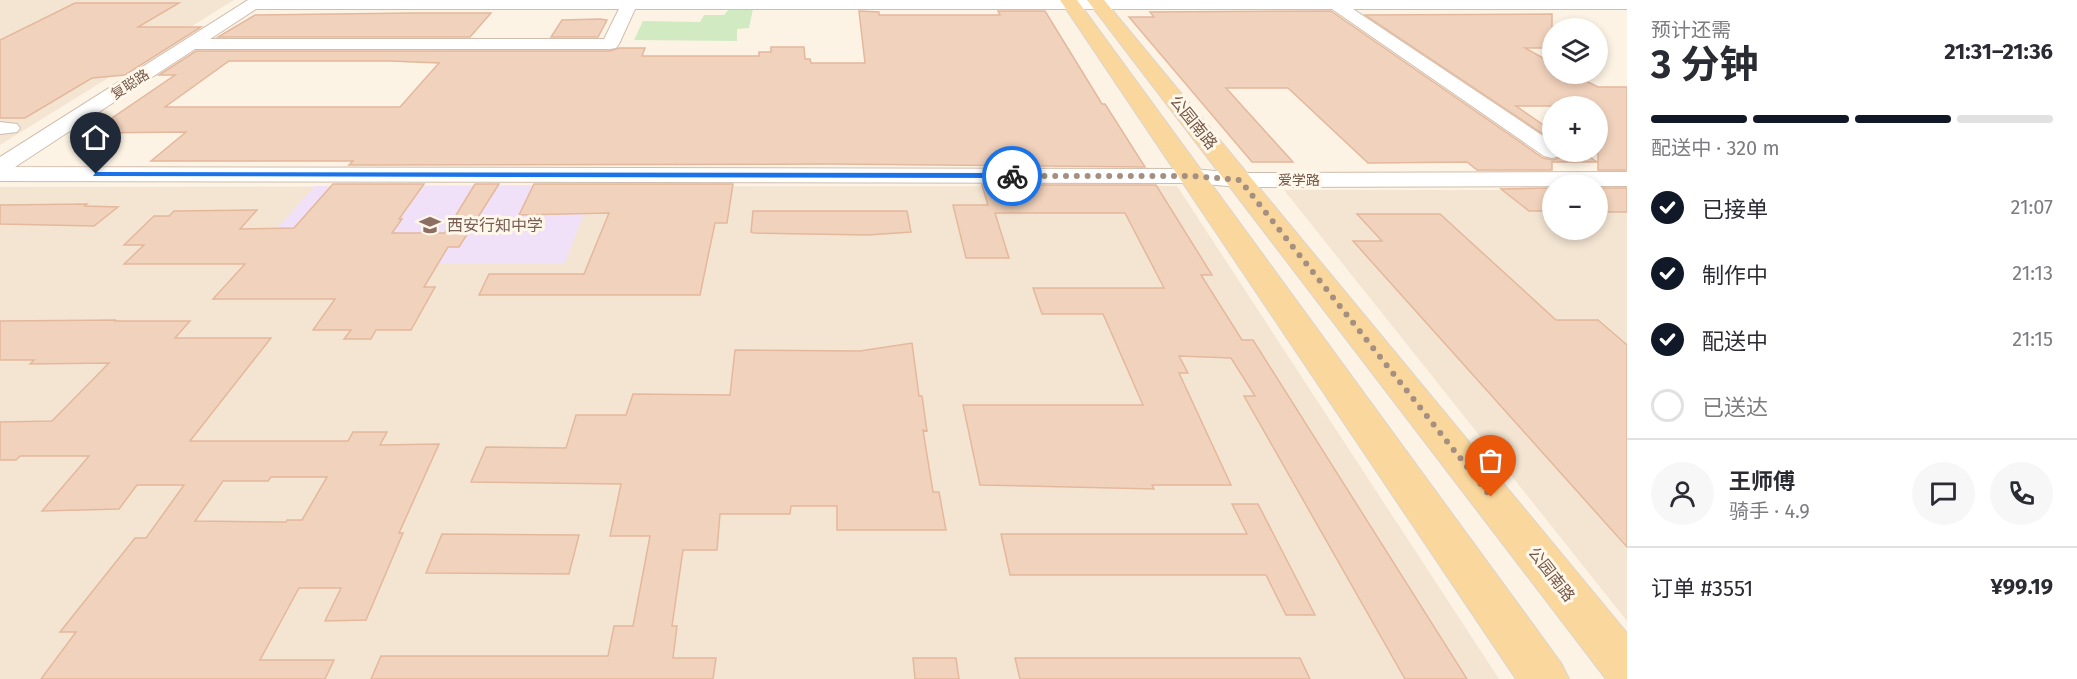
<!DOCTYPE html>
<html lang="zh">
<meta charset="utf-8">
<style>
:root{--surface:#fff;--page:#f7f7f7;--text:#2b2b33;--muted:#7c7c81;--line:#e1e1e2;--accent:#111827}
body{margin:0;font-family:"Fira Sans","Noto Sans SC",sans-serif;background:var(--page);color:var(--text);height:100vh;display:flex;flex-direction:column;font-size:22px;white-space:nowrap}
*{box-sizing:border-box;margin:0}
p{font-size:20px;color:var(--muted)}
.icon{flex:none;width:33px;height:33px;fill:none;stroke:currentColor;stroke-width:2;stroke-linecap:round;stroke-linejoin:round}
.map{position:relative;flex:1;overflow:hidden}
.panel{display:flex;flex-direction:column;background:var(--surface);width:450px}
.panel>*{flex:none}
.buttons{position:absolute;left:1542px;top:18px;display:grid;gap:12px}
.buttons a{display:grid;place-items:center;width:66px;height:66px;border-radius:50%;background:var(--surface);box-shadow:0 3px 9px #0003;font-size:30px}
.pin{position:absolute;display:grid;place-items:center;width:51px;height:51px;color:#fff;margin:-62px -26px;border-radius:50% 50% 50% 0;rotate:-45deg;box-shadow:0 0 6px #0007}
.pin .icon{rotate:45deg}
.courier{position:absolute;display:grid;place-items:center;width:60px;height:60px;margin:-30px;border:4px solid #1a73e8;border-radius:50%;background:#fff;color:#222;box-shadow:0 2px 8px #0007}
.summary em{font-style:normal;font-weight:700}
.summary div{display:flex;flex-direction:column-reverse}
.summary{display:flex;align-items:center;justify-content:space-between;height:102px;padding:0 24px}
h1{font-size:39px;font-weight:700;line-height:45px}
.bar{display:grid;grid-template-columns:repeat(4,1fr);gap:9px 6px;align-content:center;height:72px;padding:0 24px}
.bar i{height:8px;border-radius:4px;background:var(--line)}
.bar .selected{background:var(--accent)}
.bar p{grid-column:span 4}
.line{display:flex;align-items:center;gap:15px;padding:0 24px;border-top:2px solid var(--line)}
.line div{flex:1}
.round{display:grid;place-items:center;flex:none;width:63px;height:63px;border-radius:32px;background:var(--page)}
ol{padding:0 24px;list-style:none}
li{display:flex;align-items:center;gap:18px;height:66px}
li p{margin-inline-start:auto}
li .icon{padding:6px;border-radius:50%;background:var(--accent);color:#fff;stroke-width:4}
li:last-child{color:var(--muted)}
li i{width:33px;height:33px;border:3px solid var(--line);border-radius:50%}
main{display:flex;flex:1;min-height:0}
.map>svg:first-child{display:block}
.residential{fill:#f4e5d2}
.education{fill:#f0e1f8}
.green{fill:#d2eac2}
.building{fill:#f1d2bc;stroke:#e4b89c;stroke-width:1.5;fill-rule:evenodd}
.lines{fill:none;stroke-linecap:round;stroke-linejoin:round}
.minor-casing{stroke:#d0bdad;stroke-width:2}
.major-casing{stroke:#dbd4d0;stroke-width:2}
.minor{fill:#fff;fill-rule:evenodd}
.major{fill:#fad89d;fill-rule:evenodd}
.route{fill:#1a73e8}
.done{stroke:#a48f80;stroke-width:6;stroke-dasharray:0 10.8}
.labels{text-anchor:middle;stroke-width:6;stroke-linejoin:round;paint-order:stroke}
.far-street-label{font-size:14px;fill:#74594a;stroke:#fff7ea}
.street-label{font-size:16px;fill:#74594a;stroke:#fff7ea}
.education-label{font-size:16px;fill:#785e54;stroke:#fff7ea;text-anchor:start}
</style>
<main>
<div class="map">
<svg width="1627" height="679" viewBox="0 0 1627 679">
<rect width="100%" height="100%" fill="#fcf3e4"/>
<path class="residential" d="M 0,0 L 234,0 L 0,145 Z
M 1177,186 L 1499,679 L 0,679 L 0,187 Z
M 1284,190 L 1552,190 L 1552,230 L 1598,230 L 1598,190 L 1627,190 L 1627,621 Z"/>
<path class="education" d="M 595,185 L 565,263 L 244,265 L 315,186 Z"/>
<path class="green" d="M 729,9 L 753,9 L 749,28 L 737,29 L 737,41 L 634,40 L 643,21 L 700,22 L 704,15 L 724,15 Z"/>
<path class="building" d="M 75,3 L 179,3 L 138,27 L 201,27 L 125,75 L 92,78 L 25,118 L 0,118 L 0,40 Z
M 859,11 L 879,12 L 879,15 L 1000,15 L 998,11 L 1045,11 L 1102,104 L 1105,104 L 1145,167 L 832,164 L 349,165 L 353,161 L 151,161 L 186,132 L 90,133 L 175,75 L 159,75 L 196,51 L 610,51 L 619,48 L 645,48 L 642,56 L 759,56 L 759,52 L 771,52 L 771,47 L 804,47 L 805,59 L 810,59 L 811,63 L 865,63 ZM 229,61 L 390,61 L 439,63 L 400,107 L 165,107 Z
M 1331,11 L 1543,158 L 1553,160 L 1562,157 L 1565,152 L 1582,152 L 1597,162 L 1552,162 L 1552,170 L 1477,170 L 1467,162 L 1368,163 L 1288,88 L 1226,88 L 1293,162 L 1252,162 L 1129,17 L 1154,17 L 1150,12 Z
M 415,13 L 491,13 L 470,37 L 218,37 L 255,15 Z
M 1552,14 L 1552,48 L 1525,48 L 1552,63 L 1552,74 L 1572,74 L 1598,87 L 1627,87 L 1627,170 L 1598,170 L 1598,106 L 1516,106 L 1552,131 L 1552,140 L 1365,15 Z
M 600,19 L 607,20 L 598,37 L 551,37 L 562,20 Z
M 333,184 L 424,184 L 399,219 L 402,219 L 392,233 L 445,233 L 475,184 L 499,184 L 459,247 L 448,247 L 424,287 L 435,287 L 411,330 L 376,330 L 371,339 L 344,339 L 351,330 L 313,330 L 335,299 L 213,299 L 245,264 L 124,264 L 144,245 L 124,245 L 154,216 L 169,216 L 174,211 L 257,210 L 240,229 L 294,228 Z
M 534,184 L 733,184 L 727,223 L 715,223 L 700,295 L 479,295 L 489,274 L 584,274 L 609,213 L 519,215 Z
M 982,185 L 1156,185 L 1212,275 L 1201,275 L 1242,340 L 1253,340 L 1467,679 L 1405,679 L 1244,396 L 1255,396 L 1231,358 L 1179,356 L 1188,373 L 1179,373 L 1231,485 L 1152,485 L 1154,489 L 980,485 L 963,405 L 1143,405 L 1103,314 L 1042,314 L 1033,288 L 1164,288 L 1125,213 L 995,213 L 1009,258 L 966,258 L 953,205 L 988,205 Z
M 1552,188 L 1552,211 L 1529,211 L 1501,189 Z
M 1598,188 L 1627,188 L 1627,212 L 1605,212 L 1598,207 Z
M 87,204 L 85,206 L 118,207 L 94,226 L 0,224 L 0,205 Z
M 753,211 L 907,211 L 911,232 L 868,235 L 754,233 L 751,232 Z
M 1357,214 L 1440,214 L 1556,320 L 1598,320 L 1627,345 L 1627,547 L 1353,241 L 1382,241 Z
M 116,320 L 114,321 L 190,321 L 175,338 L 271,338 L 190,441 L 348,441 L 353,432 L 387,432 L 380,445 L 439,444 L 399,533 L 403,533 L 366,620 L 325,621 L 341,588 L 299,588 L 260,660 L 334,660 L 325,679 L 41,679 L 76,632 L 60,632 L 135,538 L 146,538 L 184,485 L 137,485 L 119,509 L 42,511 L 89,456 L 20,456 L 16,460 L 0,460 L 0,422 L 52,421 L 109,363 L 30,364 L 34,360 L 0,360 L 0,321 ZM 271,477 L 327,477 L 302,520 L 287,520 L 286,522 L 195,521 L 223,481 L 268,481 Z
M 912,343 L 919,396 L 922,396 L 927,431 L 923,430 L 933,492 L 939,492 L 946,530 L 837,530 L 837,506 L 791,506 L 790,514 L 720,514 L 717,550 L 683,550 L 672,626 L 677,626 L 673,658 L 716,658 L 713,679 L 371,679 L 381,656 L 608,656 L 614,626 L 633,626 L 650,536 L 610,536 L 621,484 L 471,482 L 486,447 L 566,448 L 576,415 L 626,415 L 633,394 L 730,395 L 735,350 L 860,351 Z
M 1232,504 L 1258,504 L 1315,615 L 1286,615 L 1266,575 L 1010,575 L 1001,534 L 1247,534 Z
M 442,534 L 579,535 L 569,574 L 426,573 Z
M 913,658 L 956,658 L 959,679 L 915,679 Z
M 1015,658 L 1300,658 L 1310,679 L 1020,679 Z"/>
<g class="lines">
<defs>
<path id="minor" d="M 248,0 L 1627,0 L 1627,9 L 1353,9 L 1552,142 L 1552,152 L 1563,152 L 1560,156 L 1552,158 L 1544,156 L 1332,9 L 635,9 L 619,44 L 616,48 L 610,49 L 195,49 L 15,167 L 1192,169 L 1240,173 L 1627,172 L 1627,186 L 1240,187 L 1192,183 L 0,181 L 0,157 ZM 256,9 L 619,9 L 604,39 L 210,39 Z
M 0,122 L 17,124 L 20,128 L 17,132 L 0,134 Z"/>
<path id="major" d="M 1060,0 L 1077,0 L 1561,663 L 1569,679 L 1516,679 Z
M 1087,0 L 1104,0 L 1627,633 L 1627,679 L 1606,679 Z"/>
</defs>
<use href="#minor" class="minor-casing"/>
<use href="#major" class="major-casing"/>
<use href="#minor" class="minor"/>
<use href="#major" class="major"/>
</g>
<path class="route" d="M 96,172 L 1012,173 L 1016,176 L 1012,178 L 93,176 Z"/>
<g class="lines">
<path class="done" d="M 1012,176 L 1192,176 L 1240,180 L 1491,497"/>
</g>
<defs>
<symbol id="school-bare" viewBox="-9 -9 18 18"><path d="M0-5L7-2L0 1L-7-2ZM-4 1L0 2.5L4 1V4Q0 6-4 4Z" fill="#8d6e63" stroke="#fff7ea" stroke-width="2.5" paint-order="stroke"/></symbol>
</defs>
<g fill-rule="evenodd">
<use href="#school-bare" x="415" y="210" width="30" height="30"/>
</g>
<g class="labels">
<g class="far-street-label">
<text transform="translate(130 84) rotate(-33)" y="5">复聪路</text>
<text x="1299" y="185">爱学路</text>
</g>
<g class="street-label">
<text transform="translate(1194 122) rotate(51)" y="6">公园南路</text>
<text transform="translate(1552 574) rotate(52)" y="6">公园南路</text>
</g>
<g class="education-label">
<text x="447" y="231">西安行知中学</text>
</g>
</g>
</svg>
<div class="buttons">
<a><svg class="icon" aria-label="layers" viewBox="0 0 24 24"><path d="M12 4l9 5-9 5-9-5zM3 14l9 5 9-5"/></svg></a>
<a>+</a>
<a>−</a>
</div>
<div class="pin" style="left:1491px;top:497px;background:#ea580c"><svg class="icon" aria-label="bag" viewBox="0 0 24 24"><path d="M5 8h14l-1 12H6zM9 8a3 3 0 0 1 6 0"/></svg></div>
<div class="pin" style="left:96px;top:174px;background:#1f2937"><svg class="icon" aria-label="home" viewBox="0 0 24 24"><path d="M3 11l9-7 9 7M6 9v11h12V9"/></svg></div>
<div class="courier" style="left:1012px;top:176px"><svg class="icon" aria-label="bike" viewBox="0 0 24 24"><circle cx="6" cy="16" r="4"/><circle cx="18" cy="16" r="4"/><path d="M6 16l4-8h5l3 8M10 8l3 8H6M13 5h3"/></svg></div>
</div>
<section class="panel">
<div class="summary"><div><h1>3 分钟</h1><p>预计还需</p></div><em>21:31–21:36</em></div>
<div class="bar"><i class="selected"></i><i class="selected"></i><i class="selected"></i><i></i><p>配送中 · 320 m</p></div>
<ol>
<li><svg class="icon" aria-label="check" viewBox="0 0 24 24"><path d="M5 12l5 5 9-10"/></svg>已接单<p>21:07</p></li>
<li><svg class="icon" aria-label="check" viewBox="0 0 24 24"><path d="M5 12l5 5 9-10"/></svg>制作中<p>21:13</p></li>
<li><svg class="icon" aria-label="check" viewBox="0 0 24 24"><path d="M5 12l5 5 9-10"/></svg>配送中<p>21:15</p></li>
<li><i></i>已送达</li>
</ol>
<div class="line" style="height:108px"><a class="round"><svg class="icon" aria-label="person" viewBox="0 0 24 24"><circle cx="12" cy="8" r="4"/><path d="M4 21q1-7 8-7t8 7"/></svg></a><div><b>王师傅</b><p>骑手 · 4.9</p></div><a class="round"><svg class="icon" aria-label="chat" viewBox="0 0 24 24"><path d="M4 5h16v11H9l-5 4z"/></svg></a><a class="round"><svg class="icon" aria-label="phone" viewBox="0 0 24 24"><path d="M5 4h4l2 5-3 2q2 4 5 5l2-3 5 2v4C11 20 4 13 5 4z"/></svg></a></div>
<div class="line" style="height:78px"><div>订单 #3551</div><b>¥99.19</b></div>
</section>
</main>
